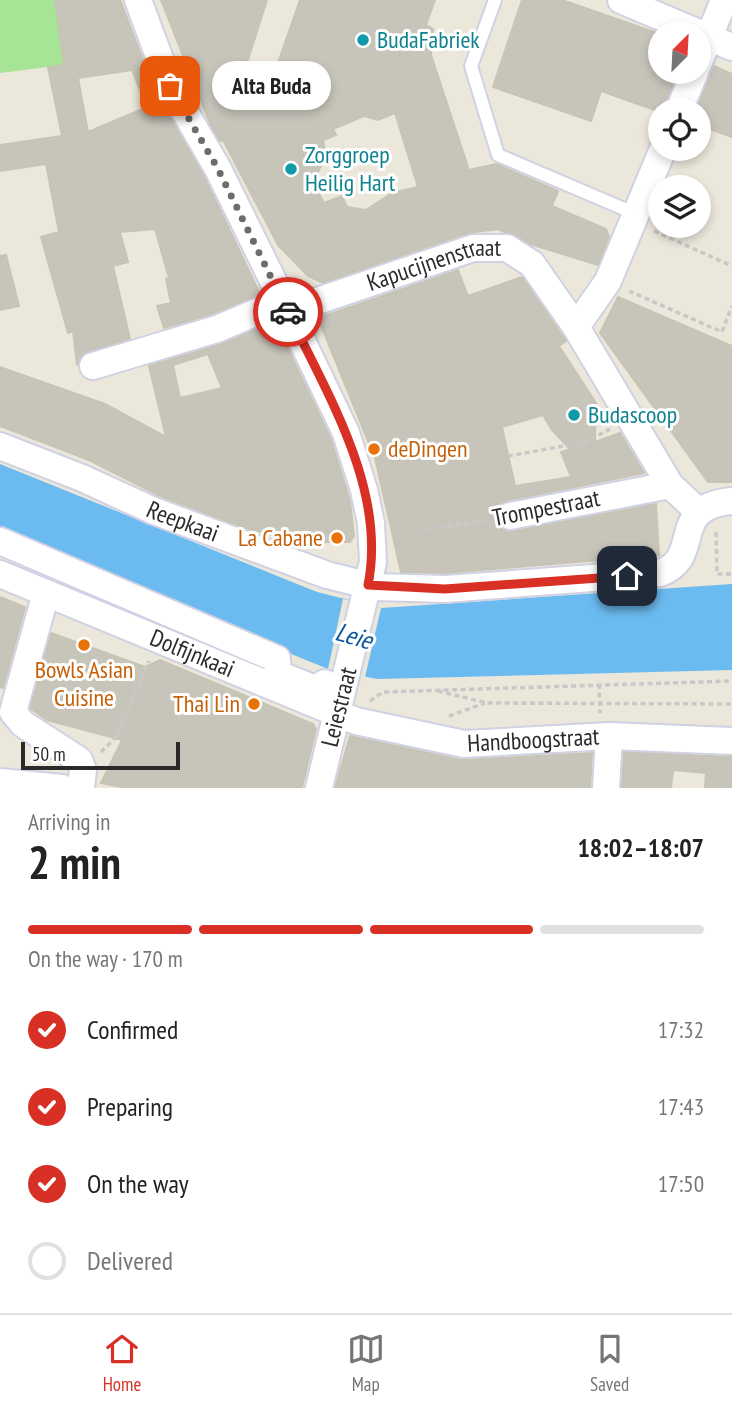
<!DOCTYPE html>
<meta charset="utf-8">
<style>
:root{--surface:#fff;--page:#f6f6f6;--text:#222;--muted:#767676;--line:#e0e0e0;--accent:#d93025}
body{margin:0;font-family:"PT Sans Narrow",sans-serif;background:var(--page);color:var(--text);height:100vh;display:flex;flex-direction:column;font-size:26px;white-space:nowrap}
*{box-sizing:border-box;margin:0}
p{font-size:23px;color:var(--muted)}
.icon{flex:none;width:38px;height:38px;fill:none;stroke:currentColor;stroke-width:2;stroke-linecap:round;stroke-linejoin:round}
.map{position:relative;height:788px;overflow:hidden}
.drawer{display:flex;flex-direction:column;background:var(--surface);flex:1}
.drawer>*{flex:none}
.needle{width:46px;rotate:24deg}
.controls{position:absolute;left:648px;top:21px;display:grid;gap:14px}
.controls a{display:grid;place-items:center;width:63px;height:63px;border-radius:50%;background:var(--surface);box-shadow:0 4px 10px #0003;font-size:35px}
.scale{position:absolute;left:21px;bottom:18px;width:159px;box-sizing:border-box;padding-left:7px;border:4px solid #2a2a2a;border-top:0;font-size:19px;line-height:24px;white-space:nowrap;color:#2a2a2a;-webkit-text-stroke:5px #fff;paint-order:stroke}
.pin{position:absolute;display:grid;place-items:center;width:60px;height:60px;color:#fff;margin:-30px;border-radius:14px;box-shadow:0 4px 10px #0006}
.courier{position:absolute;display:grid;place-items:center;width:70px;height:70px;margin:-35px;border:5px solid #d93025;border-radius:50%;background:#fff;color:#222;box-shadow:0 2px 9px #0007}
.bubble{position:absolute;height:49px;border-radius:24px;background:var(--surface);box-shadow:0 4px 10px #0003;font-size:23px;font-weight:700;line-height:49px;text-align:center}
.headline em{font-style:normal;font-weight:700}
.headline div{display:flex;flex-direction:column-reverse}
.headline{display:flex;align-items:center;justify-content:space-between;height:119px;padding:0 28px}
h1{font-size:46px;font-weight:700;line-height:52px}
.bar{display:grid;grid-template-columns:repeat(4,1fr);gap:10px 7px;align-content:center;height:84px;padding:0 28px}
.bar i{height:9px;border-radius:5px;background:var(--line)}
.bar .active{background:var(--accent)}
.bar p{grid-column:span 4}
ol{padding:0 28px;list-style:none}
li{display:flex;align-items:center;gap:21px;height:77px}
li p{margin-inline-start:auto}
li .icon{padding:7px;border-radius:50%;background:var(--accent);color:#fff;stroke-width:4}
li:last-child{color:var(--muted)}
li i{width:38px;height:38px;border:4px solid var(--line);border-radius:50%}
.tabs{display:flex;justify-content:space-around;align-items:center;height:98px;border-top:2px solid var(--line);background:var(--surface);font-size:19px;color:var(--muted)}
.tabs a{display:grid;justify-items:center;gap:4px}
.tabs .active{color:var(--accent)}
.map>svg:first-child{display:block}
.green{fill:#a6e496}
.water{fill:#6bbbf1}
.pier{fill:#ece7db}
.building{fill:#c7c5ba;stroke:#c8c4b5;stroke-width:2;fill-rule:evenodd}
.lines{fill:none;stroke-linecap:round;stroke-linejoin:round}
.lane-casing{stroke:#d0d1e3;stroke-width:16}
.street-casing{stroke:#d0d1e3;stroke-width:30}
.path{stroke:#c8c8c8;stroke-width:3.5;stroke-dasharray:5 3.5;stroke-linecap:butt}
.lane{stroke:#fff;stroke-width:12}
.street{stroke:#fff;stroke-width:26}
.done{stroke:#6e6c68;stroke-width:7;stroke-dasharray:0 12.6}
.route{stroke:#d93025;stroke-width:9}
.culture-dot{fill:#0f9aa8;stroke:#fff;stroke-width:2.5}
.food-dot{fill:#e8710a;stroke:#fff;stroke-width:2.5}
.labels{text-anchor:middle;stroke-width:6;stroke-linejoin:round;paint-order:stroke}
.culture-label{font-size:24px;fill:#0d838f;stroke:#fff;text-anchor:start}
.street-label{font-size:24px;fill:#2a2a2a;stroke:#fff}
.food-label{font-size:24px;fill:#c56008;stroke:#fff;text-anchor:end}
.water-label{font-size:26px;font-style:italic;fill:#0a569d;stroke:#fff}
</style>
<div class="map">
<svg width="732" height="788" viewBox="0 0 732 788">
<rect width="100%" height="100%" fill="#ece7db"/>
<path class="green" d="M 0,0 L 55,0 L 64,65 L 0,73 Z"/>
<path class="water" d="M 0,464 L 317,592 L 381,608 L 732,584 L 732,670 L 377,679 L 328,669 L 0,535 Z"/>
<path class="pier" d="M 343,599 L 381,608 L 365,677 L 328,669 Z"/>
<path class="building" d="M 55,0 L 120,0 L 156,94 L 204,176 L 260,294 L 212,314 L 164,328 L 157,306 L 171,303 L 166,279 L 169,278 L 155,229 L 120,232 L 128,262 L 113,266 L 130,339 L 88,351 L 77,364 L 73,331 L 68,333 L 41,237 L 59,232 L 46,164 L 0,171 L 0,145 L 62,136 L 48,67 L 64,65 ZM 132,70 L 147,107 L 88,132 L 78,78 Z
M 161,0 L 267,0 L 238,91 L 265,100 L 300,0 L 435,0 L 426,25 L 433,29 L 431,55 L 469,170 L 496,164 L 558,191 L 552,206 L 606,229 L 609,237 L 598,265 L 530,244 L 498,229 L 468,233 L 323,283 L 308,276 L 278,245 L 223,140 L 220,141 L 211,126 ZM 395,113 L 418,187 L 392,193 L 366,210 L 347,207 L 342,196 L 324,203 L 313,182 L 326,156 L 323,140 L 336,135 L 333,129 L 364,116 L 378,120 Z
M 522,0 L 562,0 L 660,34 L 660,72 L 678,72 L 664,110 L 660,112 L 601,91 L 591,121 L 493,87 Z
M 714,66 L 732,74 L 732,137 L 698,125 L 698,105 Z
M 6,255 L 19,306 L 0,310 L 0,256 Z
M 458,270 L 468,296 L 522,277 L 566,341 L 559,346 L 596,403 L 595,442 L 620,433 L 644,473 L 506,501 L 495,512 L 498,526 L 513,531 L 656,504 L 659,555 L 445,573 L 401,572 L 375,458 L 318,318 ZM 543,415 L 552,430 L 570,449 L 561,452 L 571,477 L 515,486 L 502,427 Z
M 618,297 L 732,346 L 732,482 L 708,482 L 600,333 Z
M 275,322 L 331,439 L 350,501 L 354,536 L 350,542 L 300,542 L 245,528 L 160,496 L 89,460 L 0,426 L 0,367 L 105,404 L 166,437 L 149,366 L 222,344 ZM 208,354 L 222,388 L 180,398 L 173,365 Z
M 0,597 L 25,607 L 3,688 L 0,687 Z
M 51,633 L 145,667 L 160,660 L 313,724 L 316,729 L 302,788 L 126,788 L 101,783 L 122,740 L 47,720 L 30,708 Z
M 350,736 L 461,760 L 592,753 L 590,788 L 335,788 Z
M 624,752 L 732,757 L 732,788 L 705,788 L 706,773 L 673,770 L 671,788 L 622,788 Z"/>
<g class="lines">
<defs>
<path id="lane" d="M 495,0 L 471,66 L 498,155 L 636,214"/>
<g id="street">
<path d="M 138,0 L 170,86 L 218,169 L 283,301 L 346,433 L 364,490 L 371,523 L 373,562 L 319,788"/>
<path d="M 621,0 L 732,47"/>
<path d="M 698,64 L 724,0"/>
<path d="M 679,110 L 695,72"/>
<path id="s1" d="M 288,311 L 473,248 L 507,248 L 532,264 L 576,327 L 670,485 L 699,512"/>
<path d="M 576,327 L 608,281 L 663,149"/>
<path d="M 93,366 L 217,329 L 283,301"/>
<path id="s2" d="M 0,446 L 82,478 L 154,511 L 327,575 L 375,587 L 445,589 L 660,573 C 705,557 666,507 732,501"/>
<path d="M 510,516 L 670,485"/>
<path d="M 0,541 L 277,659 L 278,674 L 315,689 L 325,683"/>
<path id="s3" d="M 0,574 L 356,721 L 464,744 L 609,736 L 732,741"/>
<path d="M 46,593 L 13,712 L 23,724 L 79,760 L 83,770 L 81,788"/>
<path d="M 0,782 L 62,788"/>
<path d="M 606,788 L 609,736"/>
</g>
</defs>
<use href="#lane" class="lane-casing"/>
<use href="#street" class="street-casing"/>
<path class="path" d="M 654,231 L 732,266
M 629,291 L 722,332 L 732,306
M 508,456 L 586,442 L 610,429
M 422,530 L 489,520
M 716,532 L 717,574 L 732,574
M 599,684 L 600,713
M 438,691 L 487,703 L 732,704
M 370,701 L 383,692 L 732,681
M 449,716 L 485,703
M 101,752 L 115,738 L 149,661"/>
<use href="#lane" class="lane"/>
<use href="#street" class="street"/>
</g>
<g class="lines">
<path class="done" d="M 170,86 L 218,169 L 288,312"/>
<path class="route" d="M 288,312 C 328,396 387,490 368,585 L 445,589 L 627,576"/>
</g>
<g class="culture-dot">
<circle cx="363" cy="40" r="7"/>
<circle cx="291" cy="169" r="7"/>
<circle cx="574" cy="415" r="7"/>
</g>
<g class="food-dot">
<circle cx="374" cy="449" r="7"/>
<circle cx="337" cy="538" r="7"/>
<circle cx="84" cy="645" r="7"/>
<circle cx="254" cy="704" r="7"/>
</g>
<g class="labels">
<g class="culture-label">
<text x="377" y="48">BudaFabriek</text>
<text x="305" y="163">Zorggroep<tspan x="305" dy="28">Heilig Hart</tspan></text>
<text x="588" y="423">Budascoop</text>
</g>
<g class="street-label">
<text dy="8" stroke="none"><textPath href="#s1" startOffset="154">Kapucijnenstraat</textPath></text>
<text transform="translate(546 508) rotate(-11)" y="8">Trompestraat</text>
<text dy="8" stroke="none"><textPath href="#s2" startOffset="198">Reepkaai</textPath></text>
<text dy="8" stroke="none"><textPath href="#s3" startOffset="208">Dolfijnkaai</textPath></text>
<text transform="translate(339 707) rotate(-76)" y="8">Leiestraat</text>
<text dy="8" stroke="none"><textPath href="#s3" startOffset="565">Handboogstraat</textPath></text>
</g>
<g class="food-label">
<text x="388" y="457" text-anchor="start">deDingen</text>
<text x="323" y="546">La Cabane</text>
<text x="84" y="678" text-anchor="middle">Bowls Asian<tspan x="84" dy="28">Cuisine</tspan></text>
<text x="240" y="712">Thai Lin</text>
</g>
<g class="water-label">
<text transform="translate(354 636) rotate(16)" y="9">Leie</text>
</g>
</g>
</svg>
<div class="controls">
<a><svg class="needle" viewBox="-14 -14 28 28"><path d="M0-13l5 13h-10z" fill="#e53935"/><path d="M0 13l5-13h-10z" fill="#767676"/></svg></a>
<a><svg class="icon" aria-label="locate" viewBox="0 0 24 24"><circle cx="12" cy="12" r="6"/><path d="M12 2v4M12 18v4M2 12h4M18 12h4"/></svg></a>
<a><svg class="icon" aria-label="layers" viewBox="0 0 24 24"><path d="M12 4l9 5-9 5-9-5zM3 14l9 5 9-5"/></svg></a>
</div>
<div class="scale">50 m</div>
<div class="pin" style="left:170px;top:86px;background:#ea580c"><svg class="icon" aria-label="bag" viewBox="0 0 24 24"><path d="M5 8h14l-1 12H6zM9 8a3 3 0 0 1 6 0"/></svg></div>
<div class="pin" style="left:627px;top:576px;background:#1f2937"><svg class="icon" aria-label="home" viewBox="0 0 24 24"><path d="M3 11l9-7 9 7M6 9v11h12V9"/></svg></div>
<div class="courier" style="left:288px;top:312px"><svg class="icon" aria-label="car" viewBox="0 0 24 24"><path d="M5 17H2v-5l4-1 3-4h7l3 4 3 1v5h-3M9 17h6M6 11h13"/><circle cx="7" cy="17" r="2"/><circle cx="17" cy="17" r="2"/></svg></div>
<div class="bubble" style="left:212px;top:61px;width:119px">Alta Buda</div>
</div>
<section class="drawer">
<div class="headline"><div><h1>2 min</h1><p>Arriving in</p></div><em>18:02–18:07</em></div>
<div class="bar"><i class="active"></i><i class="active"></i><i class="active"></i><i></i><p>On the way · 170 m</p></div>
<ol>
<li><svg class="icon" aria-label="check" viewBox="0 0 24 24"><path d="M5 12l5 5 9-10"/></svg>Confirmed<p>17:32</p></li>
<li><svg class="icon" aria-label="check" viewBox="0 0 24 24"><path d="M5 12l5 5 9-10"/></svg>Preparing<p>17:43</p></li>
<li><svg class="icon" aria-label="check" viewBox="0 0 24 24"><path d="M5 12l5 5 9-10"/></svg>On the way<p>17:50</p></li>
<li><i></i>Delivered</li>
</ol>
</section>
<nav class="tabs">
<a class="active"><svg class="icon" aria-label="home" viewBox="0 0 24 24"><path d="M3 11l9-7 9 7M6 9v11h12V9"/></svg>Home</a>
<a><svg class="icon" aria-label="map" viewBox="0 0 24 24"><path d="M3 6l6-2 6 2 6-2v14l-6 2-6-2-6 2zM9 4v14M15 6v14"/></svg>Map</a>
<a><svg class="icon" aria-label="saved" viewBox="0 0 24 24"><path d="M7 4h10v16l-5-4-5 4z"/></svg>Saved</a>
</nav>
